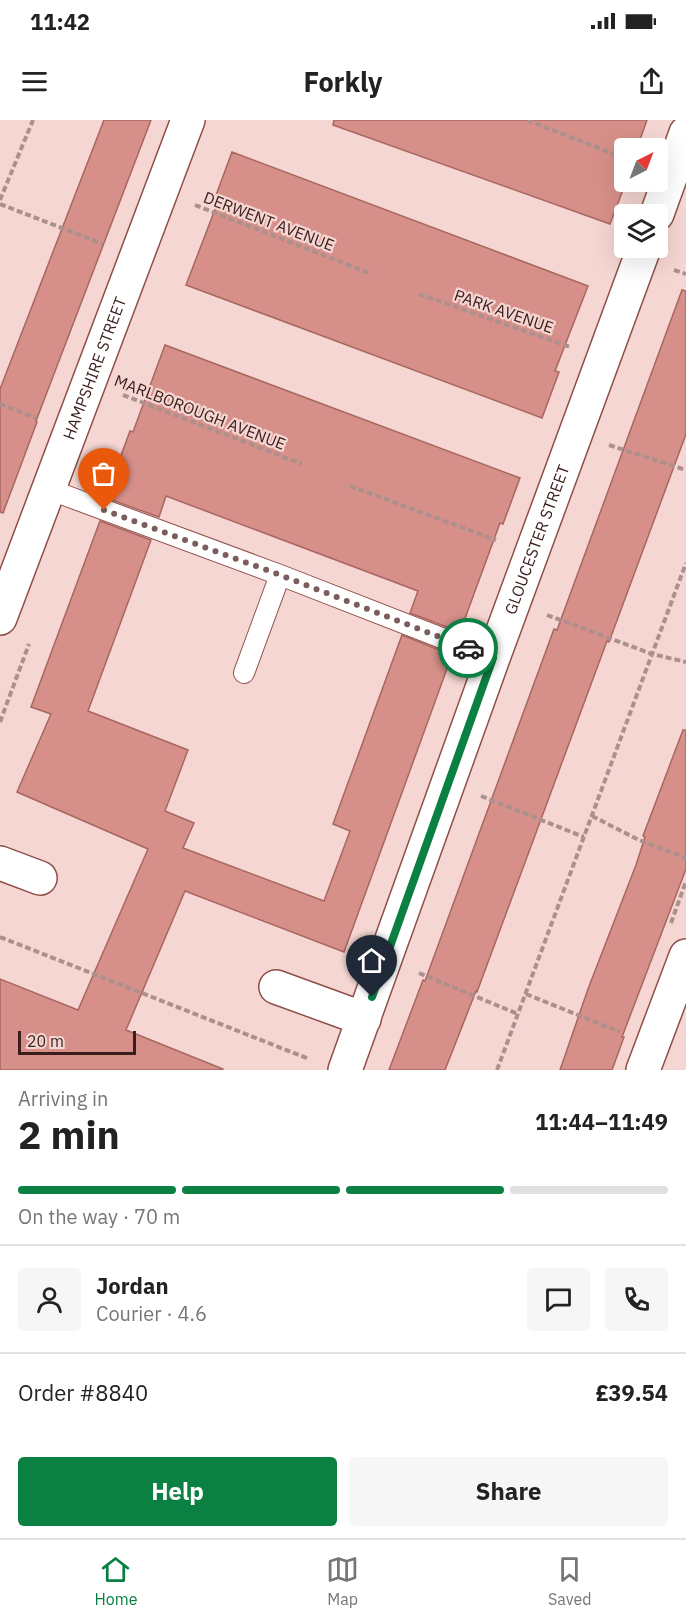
<!DOCTYPE html>
<meta charset="utf-8">
<style>
:root{--surface:#fff;--page:#f6f6f6;--text:#222;--muted:#767676;--line:#e0e0e0;--accent:#0b8043}
body{margin:0;font-family:"IBM Plex Sans",sans-serif;background:var(--page);color:var(--text);height:100vh;display:flex;flex-direction:column;font-size:22px;white-space:nowrap}
*{box-sizing:border-box;margin:0}
p{font-size:20px;color:var(--muted)}
.icon{flex:none;width:33px;height:33px;fill:none;stroke:currentColor;stroke-width:2;stroke-linecap:round;stroke-linejoin:round}
.map{position:relative;height:950px;overflow:hidden}
.details{display:flex;flex-direction:column;background:var(--surface);flex:1}
.details>*{flex:none}
.needle{width:39px;rotate:42deg}
.tools{position:absolute;left:614px;top:18px;display:grid;gap:12px}
.tools a{display:grid;place-items:center;width:54px;height:54px;border-radius:6px;background:var(--surface);box-shadow:0 6px 24px #0002;font-size:30px}
.scale{position:absolute;left:18px;bottom:15px;width:118px;box-sizing:border-box;padding-left:6px;border:3px solid #3a1e1c;border-top:0;font-size:16px;line-height:21px;white-space:nowrap;color:#3a1e1c;-webkit-text-stroke:4px #f5d6d2;paint-order:stroke}
.pin{position:absolute;display:grid;place-items:center;width:51px;height:51px;color:#fff;margin:-62px -26px;border-radius:50% 50% 50% 0;rotate:-45deg;box-shadow:0 0 6px #0007}
.pin .icon{rotate:45deg}
.courier{position:absolute;display:grid;place-items:center;width:60px;height:60px;margin:-30px;border:4px solid #0b8043;border-radius:50%;background:#fff;color:#222;box-shadow:0 2px 8px #0007}
.overview em{font-style:normal;font-weight:700}
.overview div{display:flex;flex-direction:column-reverse}
.overview{display:flex;align-items:center;justify-content:space-between;height:102px;padding:0 18px}
h1{font-size:39px;font-weight:700;line-height:45px}
.bar{display:grid;grid-template-columns:repeat(4,1fr);gap:9px 6px;align-content:center;height:72px;padding:0 18px}
.bar i{height:8px;border-radius:4px;background:var(--line)}
.bar .selected{background:var(--accent)}
.bar p{grid-column:span 4}
.line{display:flex;align-items:center;gap:15px;padding:0 18px;border-top:2px solid var(--line)}
.line div{flex:1}
.round{display:grid;place-items:center;flex:none;width:63px;height:63px;border-radius:6px;background:var(--page)}
.button{display:flex;gap:12px;margin-top:auto;padding:12px 18px}
.button a{flex:1;height:69px;border-radius:6px;background:var(--accent);color:#fff;font-size:24px;font-weight:700;line-height:69px;text-align:center}
.button a+a{background:var(--page);color:var(--text)}
.status{display:flex;justify-content:space-between;align-items:center;height:42px;padding:0 30px;background:var(--surface);direction:ltr}
.status svg{height:16px;fill:currentColor}
header{display:flex;justify-content:space-between;align-items:center;height:78px;padding:0 18px;background:var(--surface);font-size:27px;font-weight:700}
.tab-bar{display:flex;justify-content:space-around;align-items:center;height:84px;border-top:2px solid var(--line);background:var(--surface);font-size:16px;color:var(--muted)}
.tab-bar a{display:grid;justify-items:center;gap:3px}
.tab-bar .selected{color:var(--accent)}
.map>svg:first-child{display:block}
.building{fill:#d79089;stroke:#a96660;stroke-width:1.5}
.lines{fill:none;stroke-linecap:round;stroke-linejoin:round}
.service-casing{stroke:#8f4f49;stroke-width:22}
.minor-casing{stroke:#8f4f49;stroke-width:36}
.path{stroke:#ad908c;stroke-width:4;stroke-dasharray:6 3;stroke-linecap:butt}
.service{stroke:#fff;stroke-width:20}
.minor{stroke:#fff;stroke-width:33}
.done{stroke:#7b5e5c;stroke-width:6;stroke-dasharray:0 10.8}
.route{stroke:#0b8043;stroke-width:8}
.labels{text-anchor:middle;stroke-width:4.5;stroke-linejoin:round;paint-order:stroke}
.street-label{font-size:16px;fill:#3a1e1c;stroke:#f5d6d2}
</style>
<div class="status"><b>11:42</b><svg viewBox="0 0 49 12"><path d="M0 12V9h3v3zM5 12V6h3v6zM10 12V3h3v9zM15 12V0h3v12zM26 1h20v11H26zM47 4h2v5h-2z"/></svg></div>
<header><svg class="icon" aria-label="menu" viewBox="0 0 24 24"><path d="M4 6h16M4 12h16M4 18h16"/></svg>Forkly<svg class="icon" aria-label="share" viewBox="0 0 24 24"><path d="M12 15V3M7 8l5-5 5 5M5 13v7h14v-7"/></svg></header>
<div class="map">
<svg width="686" height="950" viewBox="0 0 686 950">
<rect width="100%" height="100%" fill="#f5d6d2"/>
<path class="building" d="M 104,0 L 151,0 L 36,301 L 37,302 L 3,393 L 0,392 L 0,269 Z
M 334,0 L 647,0 L 637,28 L 624,28 L 624,62 L 626,62 L 610,104 L 333,5 Z
M 232,32 L 588,166 L 555,251 L 559,252 L 542,298 L 186,165 L 219,79 L 215,78 Z
M 682,170 L 686,171 L 686,314 L 609,522 L 607,521 L 477,872 L 476,871 L 445,950 L 389,950 L 423,860 L 425,861 L 554,509 L 557,510 Z
M 165,225 L 520,358 L 503,404 L 500,403 L 460,512 L 410,493 L 418,471 L 166,376 L 159,397 L 109,379 L 117,358 L 113,357 L 130,311 L 133,312 Z
M 100,401 L 151,420 L 88,591 L 188,630 L 165,691 L 194,703 L 183,728 L 324,781 L 350,711 L 333,704 L 402,515 L 452,535 L 344,832 L 185,771 L 126,910 L 223,949 L 222,950 L 0,950 L 0,859 L 78,890 L 148,729 L 17,672 L 51,594 L 31,587 Z
M 683,610 L 686,610 L 686,749 L 622,917 L 624,917 L 612,950 L 560,950 L 588,869 L 636,745 L 645,717 L 643,716 Z"/>
<g class="lines">
<defs>
<path id="service" d="M 48,369 L 280,455 L 493,538
M 244,553 L 280,455"/>
<g id="minor">
<path d="M 657,94 L 686,13"/>
<path id="s1" d="M 0,498 L 188,0"/>
<path d="M 0,743 L 40,758"/>
<path d="M 276,867 L 364,899"/>
<path id="s2" d="M 345,950 L 493,538 L 644,128"/>
<path d="M 643,950 L 686,836"/>
</g>
</defs>
<use href="#service" class="service-casing"/>
<use href="#minor" class="minor-casing"/>
<path class="path" d="M 527,0 L 624,38
M 0,80 L 33,0
M 0,84 L 103,124
M 195,85 L 369,153
M 674,150 L 686,154
M 419,174 L 570,227
M 123,275 L 302,344
M 0,284 L 36,298
M 609,325 L 686,350
M 350,366 L 496,420
M 547,495 L 652,534 L 686,542
M 0,602 L 29,524
M 481,676 L 584,717
M 592,696 L 639,720 L 686,738
M 671,803 L 686,761
M 0,817 L 309,939
M 419,853 L 518,894
M 526,874 L 620,912
M 497,950 L 686,443"/>
<use href="#service" class="service"/>
<use href="#minor" class="minor"/>
</g>
<g class="lines">
<path class="done" d="M 104,390 L 280,455 L 468,528"/>
<path class="route" d="M 372,877 L 493,538 L 468,528"/>
</g>
<g class="labels">
<g class="street-label">
<text transform="translate(269 101) rotate(21)" y="6">DERWENT AVENUE</text>
<text transform="translate(504 191) rotate(19)" y="6">PARK AVENUE</text>
<text dy="6" stroke="none"><textPath href="#s1" startOffset="267">HAMPSHIRE STREET</textPath></text>
<text transform="translate(200 292) rotate(21)" y="6">MARLBOROUGH AVENUE</text>
<text dy="6" stroke="none"><textPath href="#s2" startOffset="564">GLOUCESTER STREET</textPath></text>
</g>
</g>
</svg>
<div class="tools">
<a><svg class="needle" viewBox="-14 -14 28 28"><path d="M0-13l5 13h-10z" fill="#e53935"/><path d="M0 13l5-13h-10z" fill="#767676"/></svg></a>
<a><svg class="icon" aria-label="layers" viewBox="0 0 24 24"><path d="M12 4l9 5-9 5-9-5zM3 14l9 5 9-5"/></svg></a>
</div>
<div class="scale">20 m</div>
<div class="pin" style="left:104px;top:390px;background:#ea580c"><svg class="icon" aria-label="bag" viewBox="0 0 24 24"><path d="M5 8h14l-1 12H6zM9 8a3 3 0 0 1 6 0"/></svg></div>
<div class="pin" style="left:372px;top:877px;background:#1f2937"><svg class="icon" aria-label="home" viewBox="0 0 24 24"><path d="M3 11l9-7 9 7M6 9v11h12V9"/></svg></div>
<div class="courier" style="left:468px;top:528px"><svg class="icon" aria-label="car" viewBox="0 0 24 24"><path d="M5 17H2v-5l4-1 3-4h7l3 4 3 1v5h-3M9 17h6M6 11h13"/><circle cx="7" cy="17" r="2"/><circle cx="17" cy="17" r="2"/></svg></div>
</div>
<section class="details">
<div class="overview"><div><h1>2 min</h1><p>Arriving in</p></div><em>11:44–11:49</em></div>
<div class="bar"><i class="selected"></i><i class="selected"></i><i class="selected"></i><i></i><p>On the way · 70 m</p></div>
<div class="line" style="height:108px"><a class="round"><svg class="icon" aria-label="person" viewBox="0 0 24 24"><circle cx="12" cy="8" r="4"/><path d="M4 21q1-7 8-7t8 7"/></svg></a><div><b>Jordan</b><p>Courier · 4.6</p></div><a class="round"><svg class="icon" aria-label="chat" viewBox="0 0 24 24"><path d="M4 5h16v11H9l-5 4z"/></svg></a><a class="round"><svg class="icon" aria-label="phone" viewBox="0 0 24 24"><path d="M5 4h4l2 5-3 2q2 4 5 5l2-3 5 2v4C11 20 4 13 5 4z"/></svg></a></div>
<div class="line" style="height:78px"><div>Order #8840</div><b>£39.54</b></div>
<div class="button"><a>Help</a><a>Share</a></div>
</section>
<nav class="tab-bar">
<a class="selected"><svg class="icon" aria-label="home" viewBox="0 0 24 24"><path d="M3 11l9-7 9 7M6 9v11h12V9"/></svg>Home</a>
<a><svg class="icon" aria-label="map" viewBox="0 0 24 24"><path d="M3 6l6-2 6 2 6-2v14l-6 2-6-2-6 2zM9 4v14M15 6v14"/></svg>Map</a>
<a><svg class="icon" aria-label="saved" viewBox="0 0 24 24"><path d="M7 4h10v16l-5-4-5 4z"/></svg>Saved</a>
</nav>
